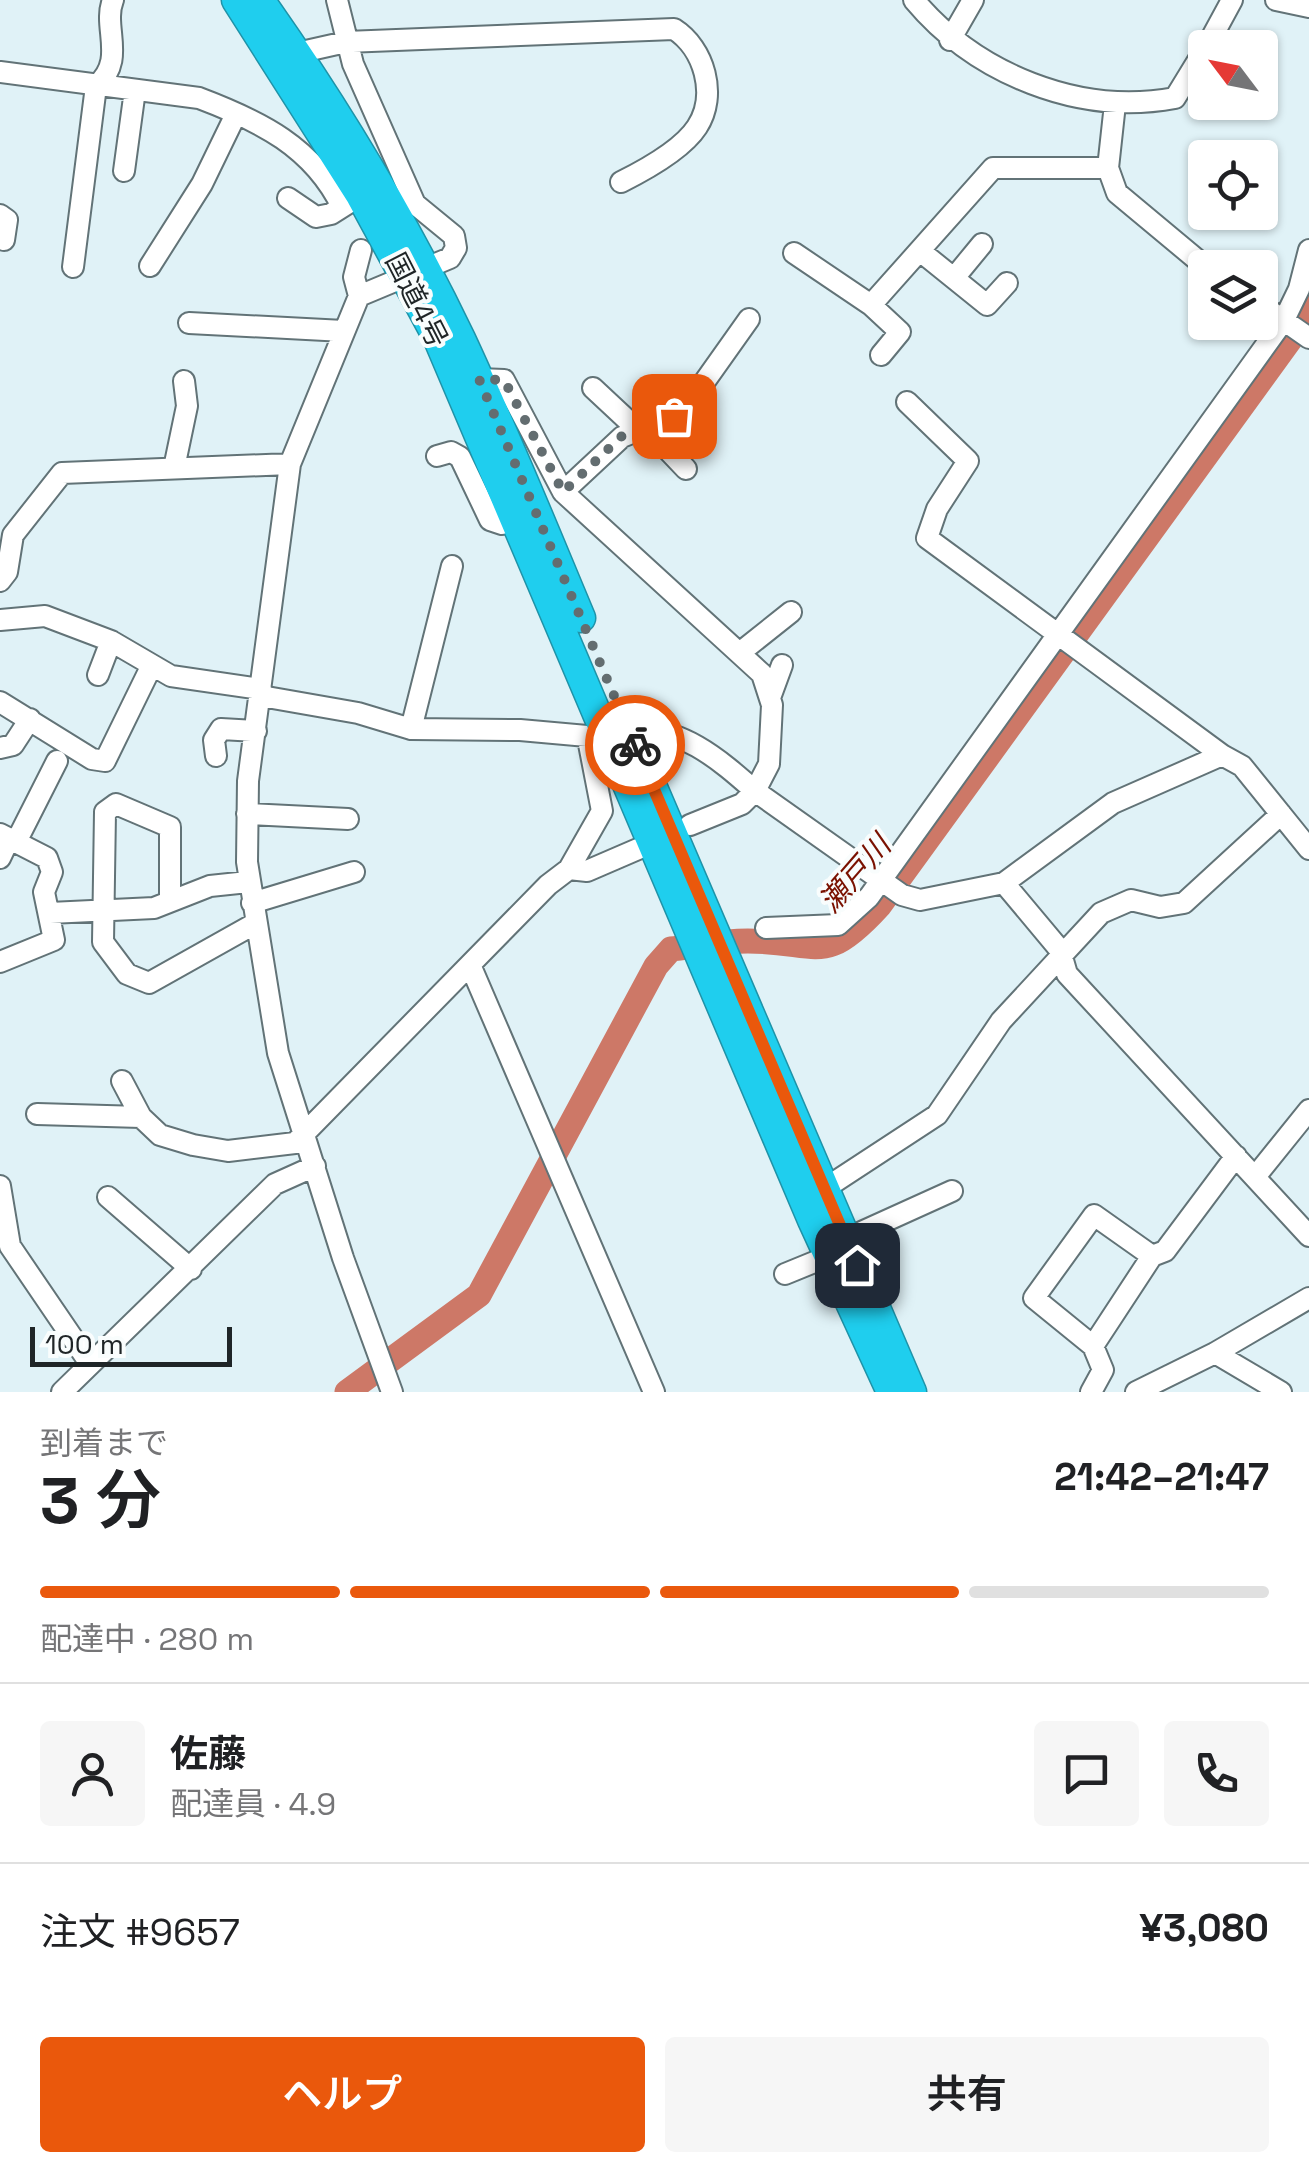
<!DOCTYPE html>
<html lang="ja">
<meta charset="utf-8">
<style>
:root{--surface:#fff;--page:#f6f6f6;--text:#202124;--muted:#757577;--line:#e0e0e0;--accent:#ea580c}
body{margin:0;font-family:"Space Grotesk","Noto Sans JP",sans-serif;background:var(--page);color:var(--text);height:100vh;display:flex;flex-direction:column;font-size:38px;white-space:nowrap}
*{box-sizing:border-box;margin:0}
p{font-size:32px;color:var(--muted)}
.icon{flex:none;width:55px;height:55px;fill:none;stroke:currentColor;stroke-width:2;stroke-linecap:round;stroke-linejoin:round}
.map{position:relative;height:1392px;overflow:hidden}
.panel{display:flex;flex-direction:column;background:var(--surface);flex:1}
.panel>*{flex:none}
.needle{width:65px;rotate:302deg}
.buttons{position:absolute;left:1188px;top:30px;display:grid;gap:20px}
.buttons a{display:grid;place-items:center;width:90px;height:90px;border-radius:10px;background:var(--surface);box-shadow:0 2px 8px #0004;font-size:50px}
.scale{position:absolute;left:30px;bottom:25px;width:202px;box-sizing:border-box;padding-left:10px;border:5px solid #1f2527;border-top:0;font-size:28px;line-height:35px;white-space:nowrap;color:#1f2527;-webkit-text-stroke:8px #f9fdfd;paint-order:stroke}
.pin{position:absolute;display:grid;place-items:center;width:85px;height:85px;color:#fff;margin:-42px;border-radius:20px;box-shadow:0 5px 15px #0006}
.courier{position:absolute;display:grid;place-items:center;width:100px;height:100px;margin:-50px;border:8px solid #ea580c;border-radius:50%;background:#fff;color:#222;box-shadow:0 2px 12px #0007}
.overview em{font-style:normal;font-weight:600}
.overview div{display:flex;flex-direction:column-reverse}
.overview{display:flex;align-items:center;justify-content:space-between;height:170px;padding:0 40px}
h1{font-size:65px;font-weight:600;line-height:75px}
.bar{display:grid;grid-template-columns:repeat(4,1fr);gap:15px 10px;align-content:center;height:120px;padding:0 40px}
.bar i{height:12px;border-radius:8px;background:var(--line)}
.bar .selected{background:var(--accent)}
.bar p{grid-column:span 4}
.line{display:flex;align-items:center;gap:25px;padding:0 40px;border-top:2px solid var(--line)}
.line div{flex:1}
.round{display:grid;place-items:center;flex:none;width:105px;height:105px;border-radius:10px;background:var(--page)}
.cta{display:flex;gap:20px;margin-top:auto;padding:20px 40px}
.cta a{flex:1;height:115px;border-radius:10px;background:var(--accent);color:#fff;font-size:40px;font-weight:600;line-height:115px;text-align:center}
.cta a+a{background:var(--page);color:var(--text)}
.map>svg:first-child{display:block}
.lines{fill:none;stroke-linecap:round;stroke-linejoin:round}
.river{stroke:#cd7867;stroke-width:25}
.minor-casing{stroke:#627377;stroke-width:24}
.highway-casing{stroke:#1f93a8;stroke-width:31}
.minor{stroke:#fff;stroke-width:20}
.highway{stroke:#1fceee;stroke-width:28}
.done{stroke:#636d70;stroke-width:10;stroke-dasharray:0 18}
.route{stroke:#ea580c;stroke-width:12}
.labels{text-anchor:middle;stroke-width:8;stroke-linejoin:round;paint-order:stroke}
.street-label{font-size:28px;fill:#1f2527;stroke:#f9fdfd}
.water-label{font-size:30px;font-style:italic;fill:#7a1100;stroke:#f9fdfd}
</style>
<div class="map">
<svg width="1309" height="1392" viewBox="0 0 1309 1392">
<rect width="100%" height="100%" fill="#e0f2f7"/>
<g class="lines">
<path class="river" d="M 347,1392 L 479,1295 L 656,966 L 671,949 C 696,946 723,941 748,941 C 820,941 823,968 880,905 L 1303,322 L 1309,304"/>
<defs>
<path id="minor" d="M 337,0 L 353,64 L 415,204 L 454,236 L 456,248 L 450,258 L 359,296 L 290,464 L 248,781 L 247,862 L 278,1053 L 343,1258 L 392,1392
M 914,0 C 976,74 1079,116 1175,98 L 1205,49
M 1276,0 L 1309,7
M 950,40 L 973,0
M 1206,48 L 1232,0
M 297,53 L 346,42 L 674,29 C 704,48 718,95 697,127 C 682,150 645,170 621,182
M 0,72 L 199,98 C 260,121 313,147 342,207
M 1115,104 L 1108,168 L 1117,193 L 1207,268
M 124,171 L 135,90
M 288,198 L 316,217 L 331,214 L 350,202
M 0,215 L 7,220 L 4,240
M 920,251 L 987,305 L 1007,283
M 794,253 L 871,305 L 900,332 L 881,355
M 150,266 L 202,184 L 236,114
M 73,267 L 96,86 C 127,60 102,27 113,0
M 954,278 L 982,244
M 359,296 L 354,277 L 361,250
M 1260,304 L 1309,338
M 871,305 L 993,168 L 1108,168
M 189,323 L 344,331
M 479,379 L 504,380 L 563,492 L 622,437 L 673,416 L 688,405 L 749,319
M 593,388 L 638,430
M 907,402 L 968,461 L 937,509 L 927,538 L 1222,755
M 646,427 L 686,469
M 437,456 L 451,452 L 460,457 L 490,520 L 502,524 L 516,518
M 174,468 L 187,406 L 184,381
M 563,492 L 762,674 L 772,705 L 769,764 L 755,791 C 721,761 677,722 630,733
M 0,581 L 7,572 L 13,535 L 62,473 L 290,464
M 0,620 L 45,616 L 111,641 L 171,676 L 261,689
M 742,651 L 791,612
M 98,675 L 111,641
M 771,695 L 782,665
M 261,696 L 358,713 L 411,729 L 520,730 L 598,737
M 0,702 L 92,759 L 105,761 L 151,667
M 411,729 L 452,566
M 0,748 L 13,745 L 30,719
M 216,756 L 214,740 L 221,729 L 256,731
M 247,814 L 348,819
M 690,825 L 742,804 L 755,791 L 902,895 L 920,900 L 1004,883 L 1113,803 L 1222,755 L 1242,766 L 1309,849
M 0,834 L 47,858 L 52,872 L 44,892 L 54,940 L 0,962
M 16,842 L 57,761
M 0,858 L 9,839
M 569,869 L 587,871 L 638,849
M 1004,883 L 1060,950 L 1067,974 L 1309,1236
M 170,899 L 170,827 L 116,804 L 105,812 L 103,942 L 127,974 L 149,983 L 256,923
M 252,903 L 354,872
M 50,913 L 154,908 L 210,886 L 248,882
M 766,928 L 838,925 L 869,897 L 1284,320 L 1299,289 L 1309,250
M 471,967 L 654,1392
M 122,1081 L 141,1117
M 37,1114 L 141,1117 L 160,1135 L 193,1145 L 228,1151 L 295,1143 L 548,885 L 569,869 L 602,811 L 588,739
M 1255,1177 L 1309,1110
M 0,1186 L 10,1246 L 89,1362
M 824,1189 L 937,1115 L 1001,1021 L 1101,913 L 1131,900 L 1160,907 L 1184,903 L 1281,814
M 108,1197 L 191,1269
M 846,1239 L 952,1191
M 1152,1256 L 1165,1251 L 1236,1156
M 785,1274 L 829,1256
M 1215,1353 L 1281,1392
M 62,1392 L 275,1184 L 315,1166
M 1091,1392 L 1103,1370 L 1093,1346 L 1034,1298 L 1094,1215 L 1152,1256 L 1093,1346
M 1136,1392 L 1215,1353 L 1309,1298"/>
<path id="highway" d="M 236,0 L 360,195 L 437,337 L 812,1220 L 891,1392
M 260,0 C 335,106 405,222 461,339 C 504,431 542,525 581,618
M 627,727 L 912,1392"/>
</defs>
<use href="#minor" class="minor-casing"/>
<use href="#highway" class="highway-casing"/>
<use href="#minor" class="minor"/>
<use href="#highway" class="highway"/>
</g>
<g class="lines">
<path class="done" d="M 635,745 L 479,379 L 504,380 L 563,492 L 622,436 L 674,416"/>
<path class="route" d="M 635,745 L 857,1265"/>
</g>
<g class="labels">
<g class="street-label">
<text transform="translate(417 300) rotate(63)" y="10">国道4号</text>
</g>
<g class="water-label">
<text transform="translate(855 874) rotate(-49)" y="10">瀬戸川</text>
</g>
</g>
</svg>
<div class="buttons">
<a><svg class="needle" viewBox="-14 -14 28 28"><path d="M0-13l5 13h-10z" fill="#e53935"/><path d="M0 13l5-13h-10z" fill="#757577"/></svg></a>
<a><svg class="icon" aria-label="locate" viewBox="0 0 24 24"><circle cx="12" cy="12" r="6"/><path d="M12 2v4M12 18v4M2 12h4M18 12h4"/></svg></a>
<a><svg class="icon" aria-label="layers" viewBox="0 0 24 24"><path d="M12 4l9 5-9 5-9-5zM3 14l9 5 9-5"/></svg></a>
</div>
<div class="scale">100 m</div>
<div class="pin" style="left:674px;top:416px;background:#ea580c"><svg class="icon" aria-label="bag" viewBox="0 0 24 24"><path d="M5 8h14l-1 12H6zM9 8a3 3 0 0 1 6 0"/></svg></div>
<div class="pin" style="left:857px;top:1265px;background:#1f2937"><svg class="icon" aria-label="home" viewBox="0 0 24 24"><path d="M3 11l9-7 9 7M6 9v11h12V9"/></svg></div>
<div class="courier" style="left:635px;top:745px"><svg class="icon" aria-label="bike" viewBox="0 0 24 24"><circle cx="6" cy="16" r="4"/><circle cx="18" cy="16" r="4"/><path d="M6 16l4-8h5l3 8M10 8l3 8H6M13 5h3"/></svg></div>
</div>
<section class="panel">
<div class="overview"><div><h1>3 分</h1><p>到着まで</p></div><em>21:42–21:47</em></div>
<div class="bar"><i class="selected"></i><i class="selected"></i><i class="selected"></i><i></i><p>配達中 · 280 m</p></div>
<div class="line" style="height:180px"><a class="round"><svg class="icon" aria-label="person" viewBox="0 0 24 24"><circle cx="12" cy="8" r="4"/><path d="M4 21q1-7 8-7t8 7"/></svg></a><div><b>佐藤</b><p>配達員 · 4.9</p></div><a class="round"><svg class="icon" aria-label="chat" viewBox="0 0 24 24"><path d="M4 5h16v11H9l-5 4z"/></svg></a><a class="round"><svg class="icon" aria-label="phone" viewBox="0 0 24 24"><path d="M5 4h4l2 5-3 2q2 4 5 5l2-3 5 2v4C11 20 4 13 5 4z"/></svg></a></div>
<div class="line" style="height:130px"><div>注文 #9657</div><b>¥3,080</b></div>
<div class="cta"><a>ヘルプ</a><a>共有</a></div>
</section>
